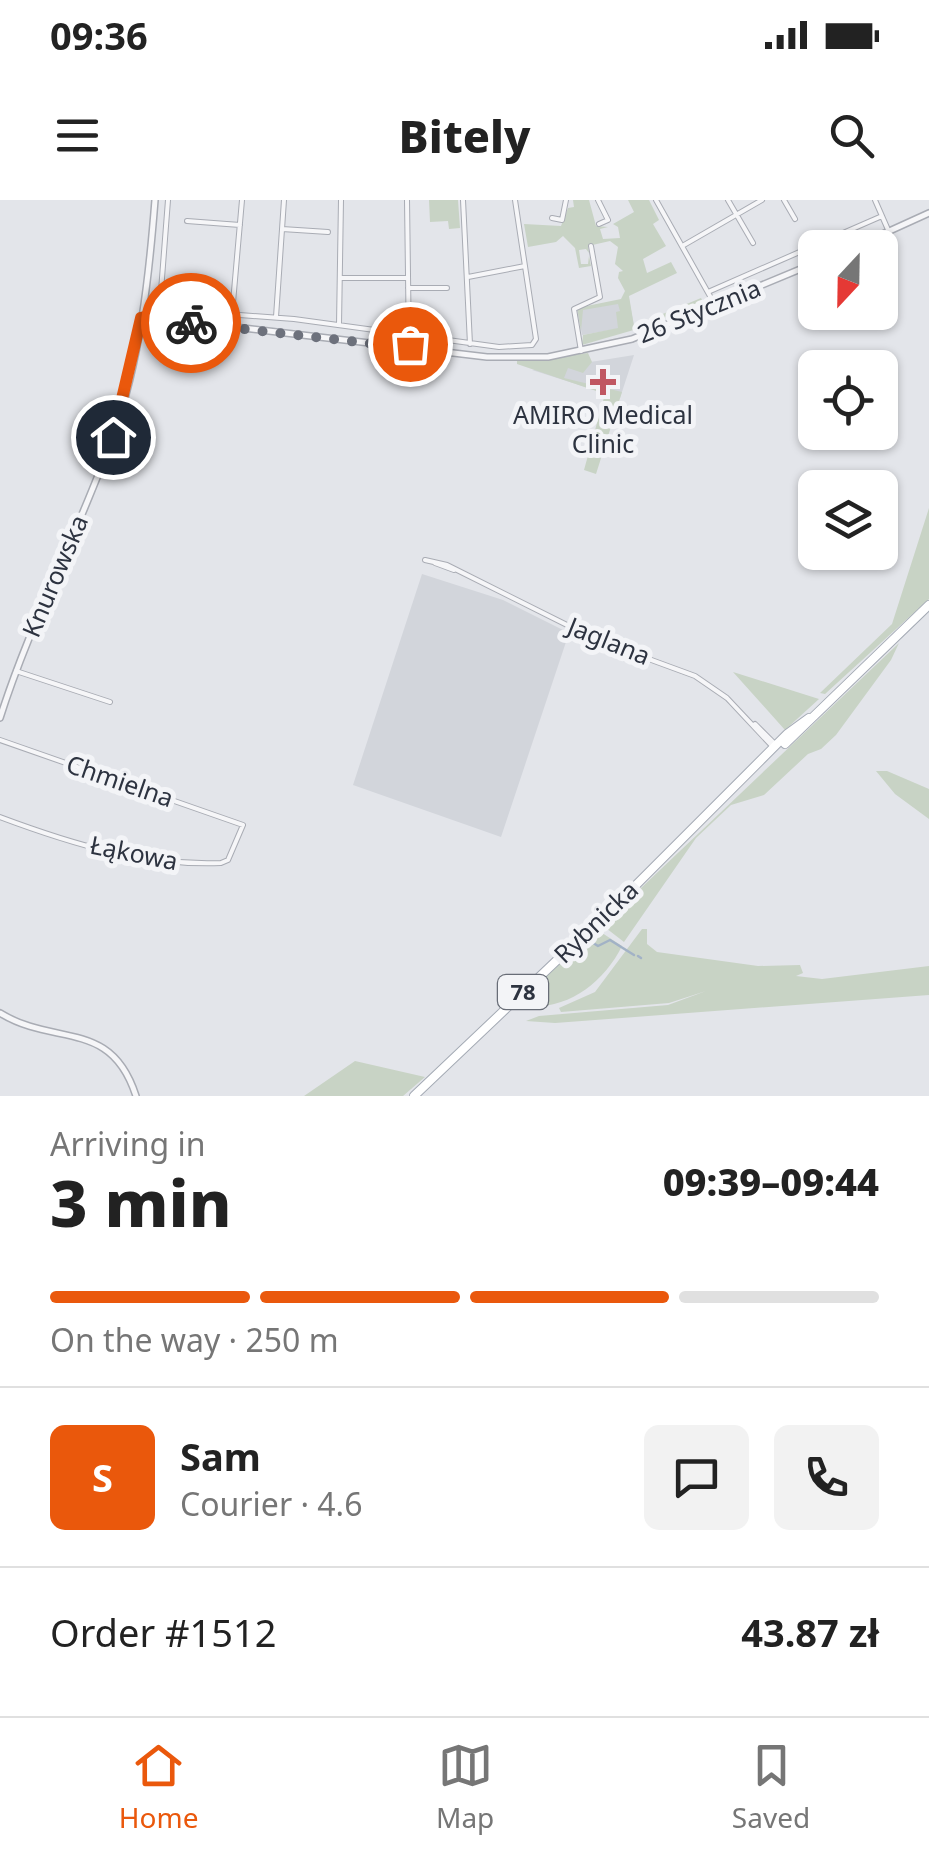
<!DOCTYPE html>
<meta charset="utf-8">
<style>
:root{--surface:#fff;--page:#f2f2f2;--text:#222;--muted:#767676;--line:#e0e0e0;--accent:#ea580c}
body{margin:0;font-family:"Noto Sans",sans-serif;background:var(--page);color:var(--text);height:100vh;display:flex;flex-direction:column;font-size:38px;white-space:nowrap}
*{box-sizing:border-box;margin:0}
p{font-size:32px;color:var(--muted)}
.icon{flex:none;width:55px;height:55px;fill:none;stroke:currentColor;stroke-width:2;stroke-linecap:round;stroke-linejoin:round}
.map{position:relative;height:896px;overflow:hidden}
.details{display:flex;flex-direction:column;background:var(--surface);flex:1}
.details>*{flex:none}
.needle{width:65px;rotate:202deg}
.controls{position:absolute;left:798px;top:30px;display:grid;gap:20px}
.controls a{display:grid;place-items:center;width:100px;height:100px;border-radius:15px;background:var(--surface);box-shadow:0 2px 8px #0004;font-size:50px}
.pin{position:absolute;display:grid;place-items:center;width:85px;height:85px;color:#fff;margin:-42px;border:5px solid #fff;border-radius:50%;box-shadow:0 2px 10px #0007}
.courier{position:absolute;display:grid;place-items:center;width:100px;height:100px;margin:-50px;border:8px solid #ea580c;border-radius:50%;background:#fff;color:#222;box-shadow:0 2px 12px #0007}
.headline em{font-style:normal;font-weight:800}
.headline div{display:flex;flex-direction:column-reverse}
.headline{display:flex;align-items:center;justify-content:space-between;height:170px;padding:0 50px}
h1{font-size:65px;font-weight:800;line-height:75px}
.bar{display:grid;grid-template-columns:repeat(4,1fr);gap:15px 10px;align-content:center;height:120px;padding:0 50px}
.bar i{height:12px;border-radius:8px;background:var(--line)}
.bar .active{background:var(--accent)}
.bar p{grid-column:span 4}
.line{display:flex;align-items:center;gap:25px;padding:0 50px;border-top:2px solid var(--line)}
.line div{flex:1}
.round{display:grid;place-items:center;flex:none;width:105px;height:105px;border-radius:15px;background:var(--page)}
.status{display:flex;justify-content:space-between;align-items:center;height:70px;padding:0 50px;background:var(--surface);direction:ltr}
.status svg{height:28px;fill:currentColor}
header{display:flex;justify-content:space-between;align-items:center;height:130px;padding:0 50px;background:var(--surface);font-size:45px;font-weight:800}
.tab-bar{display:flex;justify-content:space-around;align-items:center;height:140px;border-top:2px solid var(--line);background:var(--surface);font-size:28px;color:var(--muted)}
.tab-bar a{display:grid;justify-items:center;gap:5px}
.tab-bar .active{color:var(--accent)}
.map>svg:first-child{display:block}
.built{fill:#d2d5db}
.green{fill:#c8d3c5}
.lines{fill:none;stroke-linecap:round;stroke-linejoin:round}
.stream{stroke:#a2b2c6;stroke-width:2.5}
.minor-casing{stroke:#a9acb4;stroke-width:6}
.tertiary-casing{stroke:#a9acb4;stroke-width:8}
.primary-casing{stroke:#a4aab4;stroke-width:10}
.minor{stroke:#f6f6f8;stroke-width:4}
.tertiary{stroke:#f6f6f8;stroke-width:5}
.primary{stroke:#fff;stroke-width:8}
.done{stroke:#6d717c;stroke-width:10;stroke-dasharray:0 18}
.route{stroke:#ea580c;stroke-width:12}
.poi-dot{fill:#c05762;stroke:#f3f4f7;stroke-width:4}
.labels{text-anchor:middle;stroke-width:10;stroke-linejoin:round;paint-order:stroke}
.shield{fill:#f3f4f7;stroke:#686d77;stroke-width:2.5}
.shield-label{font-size:22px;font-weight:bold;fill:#2d3340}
.street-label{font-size:25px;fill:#2d3340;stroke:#f3f4f7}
.poi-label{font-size:25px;fill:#2d3340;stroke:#f3f4f7}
</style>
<div class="status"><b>09:36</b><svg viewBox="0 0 49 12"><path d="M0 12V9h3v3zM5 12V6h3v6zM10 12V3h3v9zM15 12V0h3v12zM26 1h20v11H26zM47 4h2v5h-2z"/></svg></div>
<header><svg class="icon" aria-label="menu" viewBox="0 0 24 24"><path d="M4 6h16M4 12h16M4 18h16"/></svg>Bitely<svg class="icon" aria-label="search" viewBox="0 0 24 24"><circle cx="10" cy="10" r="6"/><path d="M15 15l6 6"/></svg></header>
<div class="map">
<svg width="929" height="896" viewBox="0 0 929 896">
<rect width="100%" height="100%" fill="#e3e5ea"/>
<path class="built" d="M 629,99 L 634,126 L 582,135 L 577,108 Z
M 634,155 L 620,198 L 532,170 L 597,161 Z
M 422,374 L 503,400 L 569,433 L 501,637 L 353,585 Z"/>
<path class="green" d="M 429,0 L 458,0 L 460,28 L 449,29 L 448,21 L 430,22 Z
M 573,0 L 589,0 L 596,26 L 608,27 L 600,29 L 603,39 L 620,38 L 618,27 L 613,24 L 634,12 L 628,0 L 649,0 L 659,20 L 653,24 L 666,46 L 643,59 L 647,73 L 671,62 L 677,73 L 629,96 L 634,126 L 701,98 L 703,102 L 637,129 L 582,145 L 583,135 L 618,128 L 616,112 L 620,111 L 618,104 L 583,110 L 581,131 L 577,108 L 621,99 L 625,91 L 618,78 L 619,72 L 623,71 L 615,64 L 618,47 L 610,41 L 588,46 L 589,53 L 586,49 L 579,50 L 581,64 L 588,64 L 589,56 L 591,66 L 579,68 L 575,48 L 563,36 L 556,42 L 528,47 L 524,24 L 561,26 L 568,8 L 574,7 Z
M 588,153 L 592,162 L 583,173 L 568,168 L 564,178 L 622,192 L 596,274 L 584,270 L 605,194 L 517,164 L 517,161 Z
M 929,308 L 929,399 L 825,494 L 820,493 L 892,424 Z
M 899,443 L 891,460 L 836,535 L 821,549 L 808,554 L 764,595 L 731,605 L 696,638 L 624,742 L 602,725 Z
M 733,472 L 819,499 L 785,530 Z
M 876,571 L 887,571 L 929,589 L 929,619 L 895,594 Z
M 596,729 L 622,746 C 602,786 562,814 516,805 Z
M 642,729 L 647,729 L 647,744 L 657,752 L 758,766 L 800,765 L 803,773 L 796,776 L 822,779 L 929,766 L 929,795 L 555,823 L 526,821 L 539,816 L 668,805 L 706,791 L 669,803 L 561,812 L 559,808 L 595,792 Z
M 355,861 L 425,877 L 403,896 L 304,896 Z"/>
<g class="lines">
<path class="stream" d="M 590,741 L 598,746 L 610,740 L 634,755
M 638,756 L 641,758"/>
<defs>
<path id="minor" d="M 168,0 L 161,91 L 163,100 L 174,110 L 294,119 L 499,147 L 532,145 L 536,139 L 515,0
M 407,0 L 409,149
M 463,0 L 470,144
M 598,0 L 608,20 L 599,24
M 656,0 L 715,105
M 728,0 L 753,43
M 784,0 L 795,19
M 875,0 L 889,32
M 552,18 L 562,20 L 566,0
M 187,21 L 240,25
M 282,29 L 328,32
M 684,45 L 762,0
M 468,77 L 525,66
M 340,78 L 408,78
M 408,88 L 447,88
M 708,92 L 882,16
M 232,114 L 242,0
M 276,117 L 284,0
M 339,125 L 341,0
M 581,151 L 574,109 L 600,97 L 591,46
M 425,360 L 447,365 L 597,440 L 695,476 L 727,498 L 772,546
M 435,363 L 454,370
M 16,471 L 110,502
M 755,524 L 776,545
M 0,540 L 243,625 L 228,660 L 221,663 C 144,666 72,644 0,617"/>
<path id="tertiary" d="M 852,48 L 929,13
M 141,118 L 151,117 L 487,157 L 548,157 L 632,139 L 815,63
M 142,119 L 165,122
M 0,518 C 31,420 80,330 114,233 C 140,160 149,77 155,0
M 0,813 C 55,847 111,818 136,896"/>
<path id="primary" d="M 785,544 L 929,405
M 414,896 L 633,688 L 787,534 L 809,518"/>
</defs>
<use href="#minor" class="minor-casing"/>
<use href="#tertiary" class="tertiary-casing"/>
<use href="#primary" class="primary-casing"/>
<use href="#minor" class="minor"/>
<use href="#tertiary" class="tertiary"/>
<use href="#primary" class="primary"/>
</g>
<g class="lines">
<path class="done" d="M 191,123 L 410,148 L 410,144"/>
<path class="route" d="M 113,237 L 141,118 L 151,116 L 191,123"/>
</g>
<path class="poi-dot" d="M598 167h10v10h10v10h-10v10h-10v-10h-10v-10h10z"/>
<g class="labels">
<rect class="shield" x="498" y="775" width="50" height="34" rx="8"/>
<g class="shield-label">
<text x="523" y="800">78</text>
</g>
<g class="street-label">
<text transform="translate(699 111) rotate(-22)" y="9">26 Stycznia</text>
<text transform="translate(55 376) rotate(-67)" y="9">Knurowska</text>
<text transform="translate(609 441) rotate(22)" y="9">Jaglana</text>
<text transform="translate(120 581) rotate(19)" y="9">Chmielna</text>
<text transform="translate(134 653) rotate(11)" y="9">Łąkowa</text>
<text transform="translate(596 722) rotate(-44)" y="9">Rybnicka</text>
</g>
<g class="poi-label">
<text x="603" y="224">AMIRO Medical<tspan x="603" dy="29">Clinic</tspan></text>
</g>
</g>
</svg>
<div class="controls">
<a><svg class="needle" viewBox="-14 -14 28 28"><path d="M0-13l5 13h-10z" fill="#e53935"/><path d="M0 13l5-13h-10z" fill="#767676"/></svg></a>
<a><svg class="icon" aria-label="locate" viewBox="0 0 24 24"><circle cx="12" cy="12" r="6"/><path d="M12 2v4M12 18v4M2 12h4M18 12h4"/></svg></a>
<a><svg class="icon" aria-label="layers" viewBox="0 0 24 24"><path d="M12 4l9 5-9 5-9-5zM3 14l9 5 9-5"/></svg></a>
</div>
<div class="pin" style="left:410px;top:144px;background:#ea580c"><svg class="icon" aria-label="bag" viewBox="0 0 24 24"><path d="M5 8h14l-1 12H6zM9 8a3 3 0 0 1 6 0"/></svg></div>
<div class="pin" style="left:113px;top:237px;background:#1f2937"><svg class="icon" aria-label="home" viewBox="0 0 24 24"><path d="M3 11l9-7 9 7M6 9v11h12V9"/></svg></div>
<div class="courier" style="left:191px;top:123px"><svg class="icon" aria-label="bike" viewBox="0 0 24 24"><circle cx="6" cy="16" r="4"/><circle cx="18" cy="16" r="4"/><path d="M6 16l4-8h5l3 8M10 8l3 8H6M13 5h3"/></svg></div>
</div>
<section class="details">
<div class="headline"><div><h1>3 min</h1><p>Arriving in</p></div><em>09:39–09:44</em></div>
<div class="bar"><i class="active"></i><i class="active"></i><i class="active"></i><i></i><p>On the way · 250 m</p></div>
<div class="line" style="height:180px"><b class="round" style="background:var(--accent);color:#fff">S</b><div><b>Sam</b><p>Courier · 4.6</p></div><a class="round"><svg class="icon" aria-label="chat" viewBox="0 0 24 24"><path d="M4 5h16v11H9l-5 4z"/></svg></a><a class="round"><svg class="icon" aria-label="phone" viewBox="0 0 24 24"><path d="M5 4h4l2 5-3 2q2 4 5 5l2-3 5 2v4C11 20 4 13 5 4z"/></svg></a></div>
<div class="line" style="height:130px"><div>Order #1512</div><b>43.87 zł</b></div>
</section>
<nav class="tab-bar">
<a class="active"><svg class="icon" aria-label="home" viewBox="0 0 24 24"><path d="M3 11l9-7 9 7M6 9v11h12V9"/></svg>Home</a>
<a><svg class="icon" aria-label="map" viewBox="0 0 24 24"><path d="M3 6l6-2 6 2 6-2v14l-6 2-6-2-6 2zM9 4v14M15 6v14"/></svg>Map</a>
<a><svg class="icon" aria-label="saved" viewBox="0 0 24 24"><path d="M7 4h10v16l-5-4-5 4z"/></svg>Saved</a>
</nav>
